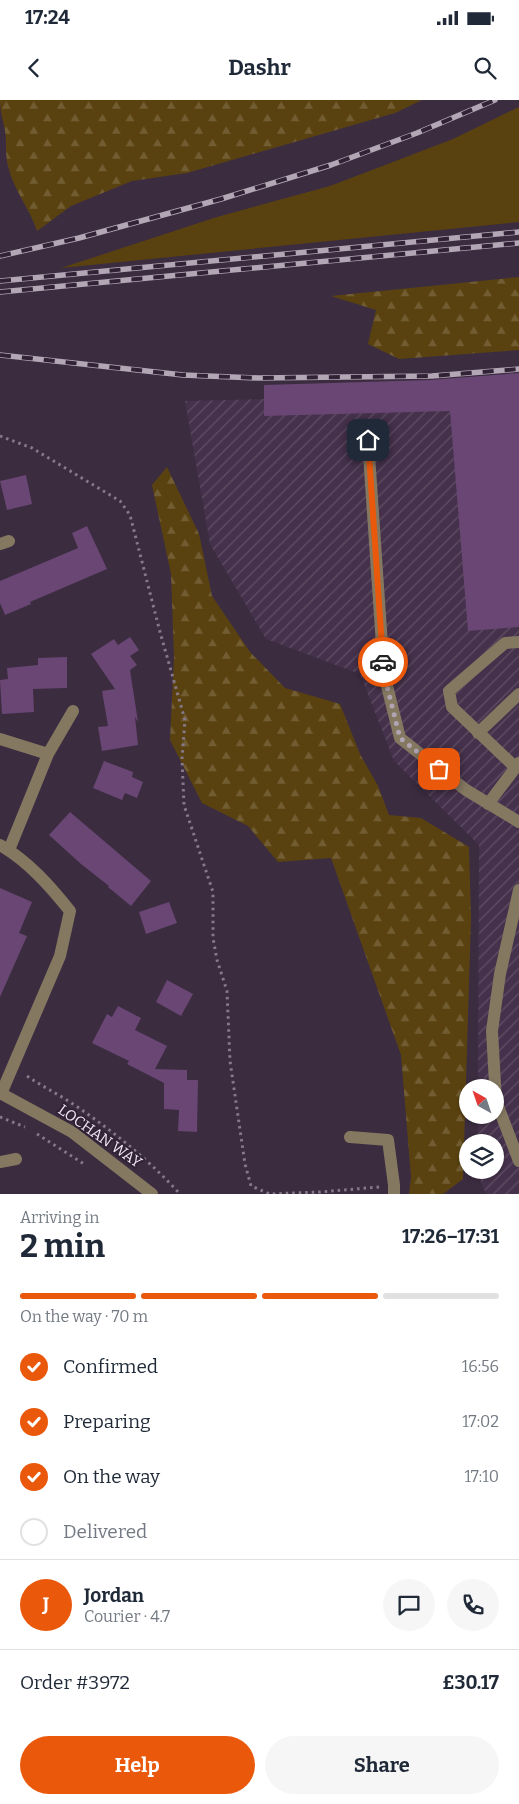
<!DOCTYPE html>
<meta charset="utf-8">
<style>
:root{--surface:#fff;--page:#f6f6f7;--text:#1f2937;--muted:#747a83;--line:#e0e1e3;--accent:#ea580c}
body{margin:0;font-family:Bitter,serif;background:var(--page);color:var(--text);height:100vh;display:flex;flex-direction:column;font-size:19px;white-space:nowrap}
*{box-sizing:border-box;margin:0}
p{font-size:16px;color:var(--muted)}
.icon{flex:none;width:28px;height:28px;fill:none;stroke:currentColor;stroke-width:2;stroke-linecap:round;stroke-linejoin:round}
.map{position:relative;height:1094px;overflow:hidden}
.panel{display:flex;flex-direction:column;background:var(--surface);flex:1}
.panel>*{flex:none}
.needle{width:32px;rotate:320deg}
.controls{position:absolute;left:459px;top:979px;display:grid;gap:10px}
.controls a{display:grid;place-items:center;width:45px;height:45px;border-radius:50%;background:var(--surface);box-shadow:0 1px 4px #0004;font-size:25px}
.pin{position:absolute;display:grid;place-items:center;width:42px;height:42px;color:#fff;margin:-21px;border-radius:10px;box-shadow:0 2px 8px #0006}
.courier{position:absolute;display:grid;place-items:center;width:50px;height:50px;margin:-25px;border:4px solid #ea580c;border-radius:50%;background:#fff;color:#222;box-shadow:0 1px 6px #0007}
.overview em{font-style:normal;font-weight:700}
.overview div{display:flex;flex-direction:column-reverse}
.overview{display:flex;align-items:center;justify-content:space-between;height:85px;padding:0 20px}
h1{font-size:32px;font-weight:700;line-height:38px}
.bar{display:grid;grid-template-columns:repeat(4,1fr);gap:8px 5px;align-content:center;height:60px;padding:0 20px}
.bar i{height:6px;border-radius:4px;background:var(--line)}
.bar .selected{background:var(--accent)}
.bar p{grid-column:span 4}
.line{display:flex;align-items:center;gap:12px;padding:0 20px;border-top:1px solid var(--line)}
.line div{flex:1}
.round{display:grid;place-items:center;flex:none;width:52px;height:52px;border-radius:26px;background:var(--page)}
ol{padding:0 20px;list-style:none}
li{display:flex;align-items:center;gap:15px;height:55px}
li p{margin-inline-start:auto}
li .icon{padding:5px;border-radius:50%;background:var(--accent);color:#fff;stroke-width:4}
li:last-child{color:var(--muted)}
li i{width:28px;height:28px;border:2px solid var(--line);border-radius:50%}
.primary-button{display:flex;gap:10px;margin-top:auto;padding:10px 20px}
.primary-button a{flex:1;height:58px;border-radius:30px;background:var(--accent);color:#fff;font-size:20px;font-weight:700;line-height:58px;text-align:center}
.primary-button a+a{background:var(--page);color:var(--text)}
.status{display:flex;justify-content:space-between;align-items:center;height:35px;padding:0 25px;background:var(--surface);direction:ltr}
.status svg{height:14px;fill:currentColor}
header{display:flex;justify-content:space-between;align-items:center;height:65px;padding:0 20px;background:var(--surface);font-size:22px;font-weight:700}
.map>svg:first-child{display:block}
.industrial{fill:url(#industrial-furrows)}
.green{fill:#5a4210}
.forest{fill:url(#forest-firs)}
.building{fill:#694673}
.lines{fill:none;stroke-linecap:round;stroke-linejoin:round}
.path{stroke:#86798a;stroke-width:3;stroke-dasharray:2.5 4;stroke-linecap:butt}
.minor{stroke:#847860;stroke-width:12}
.rail-casing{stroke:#b3a7b6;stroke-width:5.5}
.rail{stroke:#312235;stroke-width:4;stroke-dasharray:11;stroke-linecap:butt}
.done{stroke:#b1a5b4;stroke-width:5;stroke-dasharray:0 9}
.route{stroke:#ea580c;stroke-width:6}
.labels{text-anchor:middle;stroke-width:4;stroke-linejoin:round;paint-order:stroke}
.street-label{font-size:15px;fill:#f0e6f3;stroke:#312235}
</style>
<div class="status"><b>17:24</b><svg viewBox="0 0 49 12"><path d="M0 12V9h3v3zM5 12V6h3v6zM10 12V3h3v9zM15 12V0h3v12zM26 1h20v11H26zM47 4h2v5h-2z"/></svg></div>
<header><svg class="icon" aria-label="back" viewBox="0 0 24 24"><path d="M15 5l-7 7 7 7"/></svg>Dashr<svg class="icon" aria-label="search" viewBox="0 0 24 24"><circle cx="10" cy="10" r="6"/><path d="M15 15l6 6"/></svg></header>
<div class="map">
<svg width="519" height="1094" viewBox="0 0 519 1094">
<defs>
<pattern id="industrial-furrows" width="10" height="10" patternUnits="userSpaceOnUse" patternTransform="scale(1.25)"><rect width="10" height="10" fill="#45314b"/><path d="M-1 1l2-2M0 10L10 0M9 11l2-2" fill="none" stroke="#604f65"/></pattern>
<pattern id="forest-firs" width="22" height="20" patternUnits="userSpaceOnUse" patternTransform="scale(1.25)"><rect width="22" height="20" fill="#5a4210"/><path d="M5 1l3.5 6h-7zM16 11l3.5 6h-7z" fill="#725d33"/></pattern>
</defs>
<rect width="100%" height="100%" fill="#3b2c40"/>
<path class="industrial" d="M 519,286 L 519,1094 L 486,1094 L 478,1075 L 478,1070 L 495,1070 L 495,1042 L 478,1042 L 478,1015 L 495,1015 L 495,988 L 478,987 L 479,745 L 394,661 L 360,574 L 266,539 L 210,444 L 185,301 L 437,295 Z"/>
<path class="green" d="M 519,7 L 519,122 L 61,168 L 217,117 L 330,86 L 453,39 Z"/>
<path class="forest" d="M 0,0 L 422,0 L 395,13 L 187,73 L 132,81 L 71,106 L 37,131 C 30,109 13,89 8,66 C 5,55 7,43 5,31 C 3,20 0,11 0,0 Z
M 519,177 L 519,250 L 399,259 L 368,244 L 376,210 L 331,196 Z
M 167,367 L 199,434 L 212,496 L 250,552 L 285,588 L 340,604 L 360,654 L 378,686 L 389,715 L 421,718 L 469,747 L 471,818 L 463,1079 L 443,1094 L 409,1094 L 411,1077 L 401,955 L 331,758 L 278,762 L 248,726 L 202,703 L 170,640 L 174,557 L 171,474 L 152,385 Z"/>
<path class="building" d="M 519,273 L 519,527 L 468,531 L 450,311 L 264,316 L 264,285 L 430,280 Z
M 26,375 L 32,404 L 7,410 L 0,381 Z
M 87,426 L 107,469 L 30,502 L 31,504 L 5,515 L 0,503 L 0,481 L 78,448 L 72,433 Z
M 130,537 L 139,550 L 130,556 L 137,565 L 130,570 L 138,622 L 135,617 L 138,645 L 102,651 L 98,627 L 108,626 L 102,591 L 115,589 L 91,554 L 114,539 L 118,545 Z
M 67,557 L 67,588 L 33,589 L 34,612 L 2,614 L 0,580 L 8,579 L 7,568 L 38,565 L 38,558 Z
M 104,661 L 133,672 L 132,677 L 143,682 L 137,698 L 125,693 L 122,700 L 93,688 Z
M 70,712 L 151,781 L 131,806 L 108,787 L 109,786 L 81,764 L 49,735 Z
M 0,788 L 32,802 L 19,833 L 27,836 L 0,897 Z
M 169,802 L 177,823 L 146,834 L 139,812 Z
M 167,880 L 193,894 L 181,916 L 156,902 Z
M 118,906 L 141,918 L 135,930 L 167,946 L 155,969 L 187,970 L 187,980 L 198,980 L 197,1032 L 178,1031 L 179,1010 L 164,1009 L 164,983 L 127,964 L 129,961 L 92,943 L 107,914 L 112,917 Z"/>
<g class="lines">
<path class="path" d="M 0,336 L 32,348 L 120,401 L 130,415 L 160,532 L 185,620 L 182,659 L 184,705 L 213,792 L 213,838 L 217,860 L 227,891 L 230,961 L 245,1064 L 251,1086 L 270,1094 L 320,1092 L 379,1087
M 27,976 C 43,987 60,995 76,1006 C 114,1032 149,1060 180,1094
M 0,1017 L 25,1027
M 37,1034 L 84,1064"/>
<path class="minor" d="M 368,340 L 384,574 L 400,638 L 466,690 L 519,722
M 0,444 L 9,441
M 478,633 L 519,594
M 0,639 L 48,654
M 515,667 L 452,607 L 449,591 L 505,543 L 519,542
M 488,704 L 519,663
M 0,745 C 28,761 50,786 70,811 L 60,856 L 1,994
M 9,750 L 48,654 L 73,611
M 519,790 L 500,874 L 492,931 L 496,1001 L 519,1061
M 0,993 L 72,1032 L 152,1094
M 350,1037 L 388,1040 L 394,1085 L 394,1094
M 0,1062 L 16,1059"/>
<defs>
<path id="rail" d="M 0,156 L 79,138 L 221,99 L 331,65 L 417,33 L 495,0
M 0,181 L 519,132
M 0,192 L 519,143
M 0,255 L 183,275 L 258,278 L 432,276 L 519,269"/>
</defs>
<use href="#rail" class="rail-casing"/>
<use href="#rail" class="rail"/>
</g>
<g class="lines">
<path class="done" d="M 383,562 L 384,574 L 400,638 L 439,669"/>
<path class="route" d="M 368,340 L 383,562"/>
</g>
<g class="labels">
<g class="street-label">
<text transform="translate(100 1036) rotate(35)" y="5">LOCHAN WAY</text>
</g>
</g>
</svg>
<div class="controls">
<a><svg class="needle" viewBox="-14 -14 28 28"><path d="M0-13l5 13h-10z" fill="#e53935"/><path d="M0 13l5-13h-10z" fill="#747a83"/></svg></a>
<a><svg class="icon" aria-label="layers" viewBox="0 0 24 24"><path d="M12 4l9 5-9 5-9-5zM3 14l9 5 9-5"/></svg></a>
</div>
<div class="pin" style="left:439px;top:669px;background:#ea580c"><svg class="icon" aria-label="bag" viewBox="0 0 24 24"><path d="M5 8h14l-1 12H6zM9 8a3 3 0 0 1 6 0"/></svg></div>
<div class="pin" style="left:368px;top:340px;background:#1f2937"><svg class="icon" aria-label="home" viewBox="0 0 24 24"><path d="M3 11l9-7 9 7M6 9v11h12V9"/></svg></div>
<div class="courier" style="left:383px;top:562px"><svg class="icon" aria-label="car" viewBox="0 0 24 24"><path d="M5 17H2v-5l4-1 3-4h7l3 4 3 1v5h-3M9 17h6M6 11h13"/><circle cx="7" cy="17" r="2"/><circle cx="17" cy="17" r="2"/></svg></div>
</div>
<section class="panel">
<div class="overview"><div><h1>2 min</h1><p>Arriving in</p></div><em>17:26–17:31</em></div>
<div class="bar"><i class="selected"></i><i class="selected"></i><i class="selected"></i><i></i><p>On the way · 70 m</p></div>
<ol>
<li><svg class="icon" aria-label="check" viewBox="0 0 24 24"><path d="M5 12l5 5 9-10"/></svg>Confirmed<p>16:56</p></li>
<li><svg class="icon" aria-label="check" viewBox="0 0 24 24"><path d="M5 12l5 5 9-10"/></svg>Preparing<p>17:02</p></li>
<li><svg class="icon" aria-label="check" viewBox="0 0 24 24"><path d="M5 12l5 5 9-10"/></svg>On the way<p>17:10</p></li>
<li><i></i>Delivered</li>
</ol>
<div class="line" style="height:90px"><b class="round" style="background:var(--accent);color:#fff">J</b><div><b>Jordan</b><p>Courier · 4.7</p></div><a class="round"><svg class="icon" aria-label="chat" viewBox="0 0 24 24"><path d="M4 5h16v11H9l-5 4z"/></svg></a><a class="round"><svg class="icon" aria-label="phone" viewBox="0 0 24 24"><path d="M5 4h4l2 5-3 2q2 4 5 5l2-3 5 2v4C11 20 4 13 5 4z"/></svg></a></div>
<div class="line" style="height:65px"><div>Order #3972</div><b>£30.17</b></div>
<div class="primary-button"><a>Help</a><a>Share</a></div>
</section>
